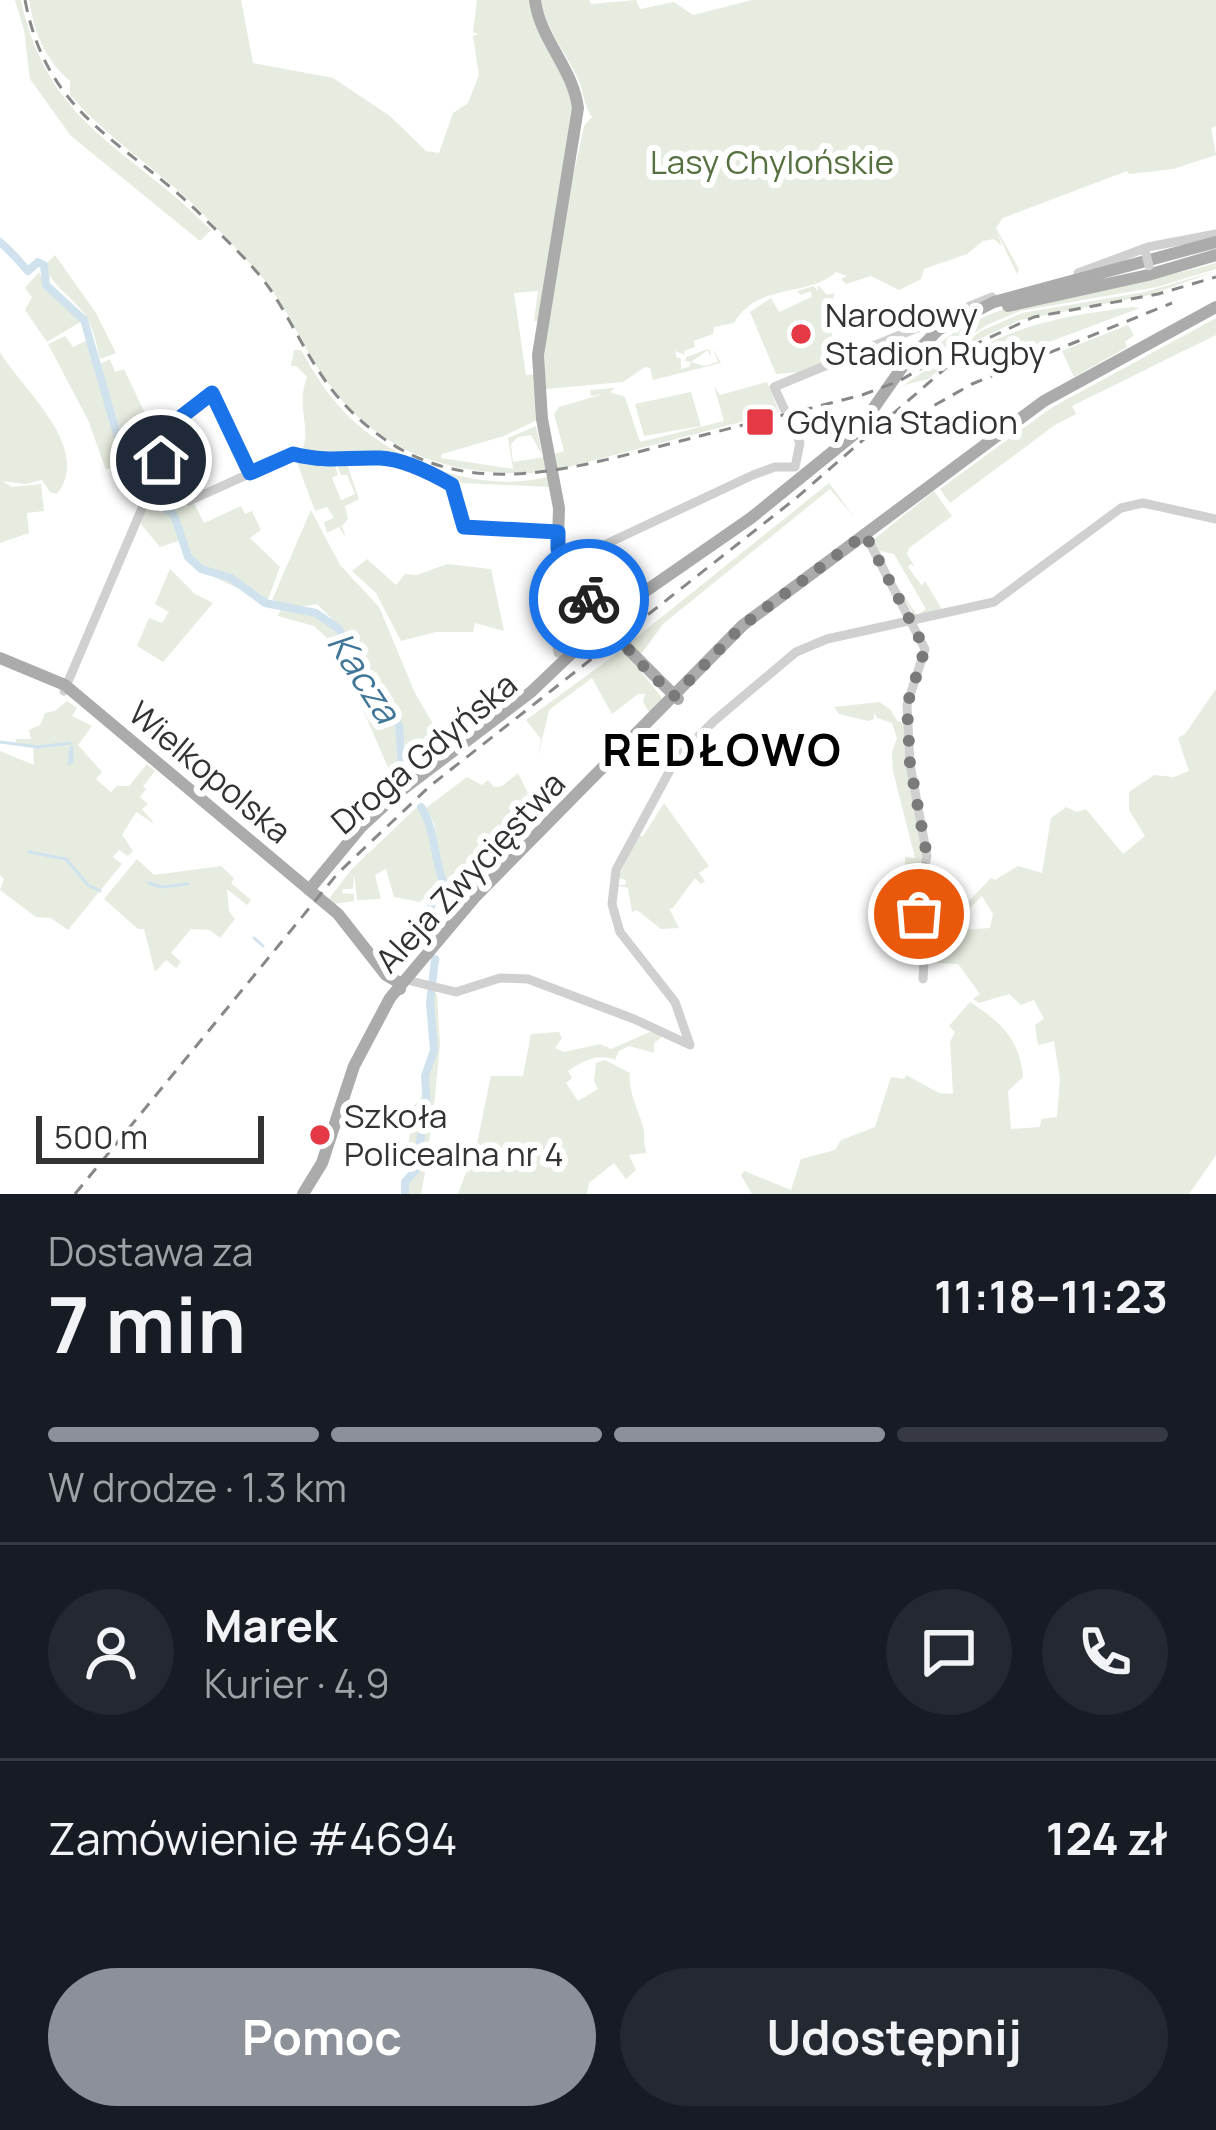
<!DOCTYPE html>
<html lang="pl">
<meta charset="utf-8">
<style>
:root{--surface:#171b24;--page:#242831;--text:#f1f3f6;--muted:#9ea1a6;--line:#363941;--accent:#8c9099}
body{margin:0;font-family:Manrope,sans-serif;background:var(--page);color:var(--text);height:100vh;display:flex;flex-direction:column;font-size:45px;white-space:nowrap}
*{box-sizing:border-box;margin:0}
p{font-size:39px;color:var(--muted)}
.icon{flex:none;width:66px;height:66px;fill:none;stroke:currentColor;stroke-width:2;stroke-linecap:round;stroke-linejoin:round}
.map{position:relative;height:1194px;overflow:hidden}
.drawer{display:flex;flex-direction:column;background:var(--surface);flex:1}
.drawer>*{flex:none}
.scale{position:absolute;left:36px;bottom:30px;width:228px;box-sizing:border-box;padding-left:12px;border:6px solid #333;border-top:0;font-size:33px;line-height:42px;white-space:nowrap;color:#333;-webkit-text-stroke:9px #fff;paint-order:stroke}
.pin{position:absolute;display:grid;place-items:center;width:102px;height:102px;color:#fff;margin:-51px;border:6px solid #fff;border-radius:50%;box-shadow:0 3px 12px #0007}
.courier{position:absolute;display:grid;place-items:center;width:120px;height:120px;margin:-60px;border:9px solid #1a73e8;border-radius:50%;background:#fff;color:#222;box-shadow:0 3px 15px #0007}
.headline em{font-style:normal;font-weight:700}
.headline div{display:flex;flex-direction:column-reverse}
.headline{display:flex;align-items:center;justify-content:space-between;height:204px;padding:0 48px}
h1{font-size:78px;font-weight:700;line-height:90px}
.bar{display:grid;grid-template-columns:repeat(4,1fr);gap:18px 12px;align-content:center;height:144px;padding:0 48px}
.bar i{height:15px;border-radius:9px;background:var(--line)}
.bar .active{background:var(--accent)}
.bar p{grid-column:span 4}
.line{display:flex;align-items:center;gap:30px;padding:0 48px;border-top:3px solid var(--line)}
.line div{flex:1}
.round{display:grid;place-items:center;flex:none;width:126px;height:126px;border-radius:63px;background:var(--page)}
.action{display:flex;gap:24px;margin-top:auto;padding:24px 48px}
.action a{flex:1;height:138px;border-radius:72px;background:var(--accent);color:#fff;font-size:48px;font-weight:700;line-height:138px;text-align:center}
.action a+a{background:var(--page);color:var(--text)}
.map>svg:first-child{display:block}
.green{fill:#e6ecdf}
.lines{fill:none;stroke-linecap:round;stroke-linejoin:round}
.stream{stroke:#cfe2ee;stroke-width:3}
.river{stroke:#cfe2ee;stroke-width:8}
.minor{stroke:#d0d0d0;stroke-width:9}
.major{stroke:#ababab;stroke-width:12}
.rail{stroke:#888;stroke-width:3;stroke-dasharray:12 9;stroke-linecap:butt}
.minor-bridge{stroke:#d0d0d0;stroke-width:9}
.major-bridge{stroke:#ababab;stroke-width:12}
.done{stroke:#7a7a7a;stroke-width:12;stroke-dasharray:0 21.6}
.route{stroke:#1a73e8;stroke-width:15}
.poi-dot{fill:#e63946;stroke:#fff;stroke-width:4.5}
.labels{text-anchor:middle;stroke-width:12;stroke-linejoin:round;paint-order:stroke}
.park-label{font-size:33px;fill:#56703f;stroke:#fff}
.poi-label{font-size:33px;fill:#333;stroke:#fff;text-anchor:start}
.street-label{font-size:33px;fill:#333;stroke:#fff}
.water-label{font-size:36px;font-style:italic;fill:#3f7597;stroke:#fff}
.district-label{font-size:45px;font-weight:bold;letter-spacing:3px;fill:#000;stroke:#fff}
</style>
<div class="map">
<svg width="1216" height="1194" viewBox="0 0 1216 1194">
<rect width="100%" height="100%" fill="#fff"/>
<path class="green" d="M 15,0 L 21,0 C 48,127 130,147 211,230 L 200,241 L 71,136 L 30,79 L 24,30 Z
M 29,0 L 241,0 L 253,63 L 333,78 L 390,116 L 426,151 L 439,153 L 453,113 L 468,103 L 479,75 L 473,36 L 478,34 L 473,32 L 477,0 L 533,0 L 575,104 L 539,321 L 534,321 L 538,291 L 514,293 L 526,375 L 534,374 L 537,420 L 504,436 L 442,454 L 441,458 L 513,469 L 508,438 L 536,426 L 542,455 L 531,435 L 518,437 L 511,444 L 513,462 L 545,457 L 550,472 C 459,479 381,458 325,379 C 301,344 285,302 257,271 C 230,242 202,211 173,186 C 137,156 101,130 70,95 L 70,81 C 44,58 35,34 29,0 Z
M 541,0 L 589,0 L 591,4 L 636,0 L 640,9 L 674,2 L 693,15 L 752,0 L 1216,0 L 1216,126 L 1211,128 L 1216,155 L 1173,169 L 1129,174 L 1127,171 L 1003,218 L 996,228 L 1019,269 L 1017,274 L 996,230 L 1002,246 L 994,239 L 983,241 L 967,254 L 924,269 L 921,279 L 899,290 L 871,276 L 846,284 L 841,279 L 847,276 L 836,272 C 807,298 757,282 734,323 L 714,327 L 713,334 L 694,341 L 695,347 L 684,351 L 685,355 L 675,351 L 677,358 L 681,358 L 681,369 L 689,367 L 691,362 L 685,361 L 686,357 L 708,349 L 710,351 L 711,354 L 710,356 L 708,350 L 691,362 L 704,366 L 718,362 L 713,348 L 721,363 L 653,380 L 650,368 L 645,367 L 623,382 L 546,389 C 537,303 567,211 584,126 L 592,117 C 584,106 584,94 579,81 C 567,53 546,31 541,0 Z
M 55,255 L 96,313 L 116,353 L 100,359 C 96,343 93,324 82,311 C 69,294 51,285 45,265 Z
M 1216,263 L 1216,269 L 1157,287 L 1020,311 L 987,325 L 912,373 C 972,285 1121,293 1216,263 Z
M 1216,271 L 1150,295 L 1020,320 L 977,340 L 928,379 L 904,385 L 981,331 L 1022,313 L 1145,292 Z
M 39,272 L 46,287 L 82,321 L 47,342 L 25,310 L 32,297 L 25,288 Z
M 818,285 L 827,295 L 835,293 L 827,315 L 838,357 L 800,372 L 776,374 L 750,312 L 771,298 L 779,312 L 812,297 L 811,291 L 801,295 L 797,291 L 814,286 L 818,291 Z
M 1132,307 L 1140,308 L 1014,355 L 946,371 C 1001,326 1063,316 1132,307 Z
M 1216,318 L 1216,335 L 1072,406 L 1076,414 L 1055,425 L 950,503 L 940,489 L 1051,408 Z
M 1128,325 L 1134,335 L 1125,342 L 1127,347 L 1074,377 L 1062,351 Z
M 65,336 L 73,347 L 88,340 L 123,461 L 106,470 L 88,420 L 48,344 Z
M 294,350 L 301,350 C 312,369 323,388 338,405 C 386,461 479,496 551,476 L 551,487 L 463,483 L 384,454 L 318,458 L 301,453 C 313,429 295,408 307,377 L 296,366 L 291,366 Z
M 0,352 C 22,390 93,447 57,494 L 50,492 L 42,480 L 26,484 L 2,481 L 12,487 L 41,484 L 44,511 L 27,513 L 29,533 L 0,543 Z
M 110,359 L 115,372 L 124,369 L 159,443 L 129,459 L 100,364 Z
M 767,382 L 779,412 L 557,470 L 555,454 L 564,451 L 554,414 L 559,407 L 603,394 L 591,396 L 590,390 L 615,388 L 610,392 L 625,397 L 640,442 L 724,421 L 714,386 L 720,395 Z
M 691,392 L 701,426 L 644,436 L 635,404 Z
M 295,457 L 322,467 L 335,466 L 338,475 L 332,478 L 341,500 L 355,494 L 347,475 L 341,475 L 338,467 L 347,464 L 359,499 L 345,506 L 348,519 L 342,526 L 346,538 L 339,527 L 327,533 L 324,522 L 334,518 L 327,507 L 315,511 Z
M 829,483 L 855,518 L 830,489 L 663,624 L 641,654 L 628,644 Z
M 934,491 L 952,516 L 909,548 L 907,554 L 915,567 L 911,564 L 908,567 L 922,586 L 925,581 L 919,571 L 943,611 L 914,616 L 896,584 L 917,615 L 926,609 L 894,554 L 880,551 L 888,573 L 873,540 Z
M 151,493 L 172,510 L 194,503 L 204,523 L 241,506 L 245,514 L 252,511 L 261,530 L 250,538 L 280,567 L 267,602 C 238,585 194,577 178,541 L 160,547 L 140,523 Z
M 311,510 L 340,565 L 379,607 L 415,693 L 443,741 L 426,758 L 409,766 L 401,723 L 343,630 L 317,604 L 299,607 L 272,600 Z
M 367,559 L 396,585 L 405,574 L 417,575 L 447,564 L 491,569 L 504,631 L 475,623 L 473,632 L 436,632 L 401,641 L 376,593 L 352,571 Z
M 170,569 L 195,594 L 213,603 L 163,662 L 137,646 L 149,618 L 162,623 L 169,612 L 155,604 Z
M 281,608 L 316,615 L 336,629 L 399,728 L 398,771 L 390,772 L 335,645 L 314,626 L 278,616 Z
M 623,649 L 662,698 L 649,712 L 643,702 L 645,694 L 638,694 L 612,714 L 592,678 L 549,710 L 538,757 L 541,739 L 526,720 Z
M 1216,689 L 1216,1155 L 1189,1194 L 752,1194 L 741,1175 L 744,1171 L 791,1190 L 801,1159 L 835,1150 L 841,1140 L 875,1127 L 891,1077 L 904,1079 L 906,1075 L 939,1093 L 953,1094 L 950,1042 L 955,1032 L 949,1026 L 970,1002 C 1001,1022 1020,1040 1023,1077 L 1008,1091 L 1011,1129 L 1040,1127 L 1041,1119 L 1057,1117 L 1060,1079 L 1054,1041 L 1038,1045 L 1035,1025 L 1044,1019 L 1034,1000 L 1021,1005 L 1009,994 L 979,1003 L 973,999 L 980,994 L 958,964 L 938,963 L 931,949 L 940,961 L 951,955 L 960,940 L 952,922 L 947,922 L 963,911 L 967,913 L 960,921 L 962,930 L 990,928 L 993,914 L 982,896 L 968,910 L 963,907 L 991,878 L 995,880 L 1018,866 L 1042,873 L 1051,818 L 1066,807 L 1077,812 L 1086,809 L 1123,854 L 1145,836 L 1129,810 L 1129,792 L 1154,775 L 1174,777 L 1189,771 L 1178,738 L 1185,734 Z
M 67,701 L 77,708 L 72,716 L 92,726 L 78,745 L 102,772 L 96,779 L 111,792 L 117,786 L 129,786 L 147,764 L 155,771 L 143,786 L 146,789 L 140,797 L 148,804 L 142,809 L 155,824 L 136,812 L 122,835 L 133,851 L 128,856 L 119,850 L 113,857 L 122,864 L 68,930 L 51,918 L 36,917 L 0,890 L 4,879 L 0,875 L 0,751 L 34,765 L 33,745 L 16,745 L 16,739 L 31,739 L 29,730 L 40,725 L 45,713 L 55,711 Z
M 879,702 L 890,709 L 897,721 L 904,723 L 925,855 L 913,912 L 904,888 L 905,857 L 915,858 L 893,771 L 892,752 L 897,738 L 892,723 L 877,718 L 874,712 L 874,719 L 868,721 L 839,714 L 834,707 Z
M 518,773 L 530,797 L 514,852 L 478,888 L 468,877 L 452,892 L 442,873 L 434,823 L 426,808 L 467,777 L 482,785 L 488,780 L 494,787 L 502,786 Z
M 664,803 L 709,866 L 699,873 L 705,881 L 701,884 L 695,878 L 672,909 L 669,908 L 679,928 L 661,929 L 637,910 L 632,912 L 628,888 L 616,885 L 625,885 L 626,880 L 618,878 L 639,835 L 643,836 Z
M 418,806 C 436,830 430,863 446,888 L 431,904 L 422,899 L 420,902 L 394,897 L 386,869 L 375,875 L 381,899 L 357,900 L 354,873 L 353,889 L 343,889 L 342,893 L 354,894 L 354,901 L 334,904 L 328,900 L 352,869 Z
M 137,859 L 154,875 L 221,866 L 234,878 L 231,883 L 251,900 L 247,905 L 227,889 L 229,911 L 235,919 L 220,938 L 210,930 L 191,929 L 171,953 L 181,962 L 176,968 L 166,960 L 155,972 L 144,929 L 138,929 L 104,899 Z
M 428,993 L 437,994 L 440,1045 L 434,1106 L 447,1110 L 434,1109 L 429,1142 L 417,1145 L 424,1145 L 429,1152 L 421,1194 L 407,1194 L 408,1180 L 420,1167 L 418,1159 L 407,1152 L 414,1105 L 421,1098 L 425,1064 L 429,1060 L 426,1071 L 435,1048 Z
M 652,1031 L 663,1036 L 654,1043 L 654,1053 L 629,1046 L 619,1051 L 615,1060 C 598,1053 583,1061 568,1071 L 572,1078 L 566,1083 L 578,1101 L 598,1089 L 594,1081 L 596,1063 L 605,1060 L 630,1073 C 628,1091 637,1107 642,1123 C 646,1135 642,1141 647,1153 L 629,1155 L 636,1170 L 626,1179 L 614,1163 L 589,1183 L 587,1194 L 458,1194 L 477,1143 L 491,1076 L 523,1076 L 531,1034 L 559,1032 L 562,1038 L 555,1048 L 564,1052 L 600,1044 L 611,1049 Z"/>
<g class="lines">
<path class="stream" d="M 0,742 L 38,747 L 70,743
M 72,748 L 72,762
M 69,764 L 71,747
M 29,852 L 66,859 L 88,885 L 100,891
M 149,883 L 161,887 L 188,884
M 254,938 L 263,946
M 437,963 L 438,959"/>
<path class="river" d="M 0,242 C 11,251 17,259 28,271 L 38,262 L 44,265 L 46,285 L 84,320 L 125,462 L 139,488 L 174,515 L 188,557 L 201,569 L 231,578 L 265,603 L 316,613 L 339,629 L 399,725 L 403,780
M 421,807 C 437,832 433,863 446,889 L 432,902 L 427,928 L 431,946
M 405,1194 L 405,1182 L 422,1163 L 420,1141 L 427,1106 L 425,1076 L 434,1050 L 430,1003 L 435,959"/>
<path class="minor" d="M 1078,273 L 1148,247 L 1216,234
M 164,453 L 189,501 L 293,454 L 317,461 L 386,458 L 452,485 L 459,520 L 467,528 L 558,533
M 865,534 L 925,649 L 907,705 L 910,764 L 927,856 L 917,902 L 925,943 L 923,979
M 570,561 L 753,475 L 775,467 L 795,467 L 800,443 L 774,387 L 992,297
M 558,653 L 554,625 L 559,574
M 64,691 L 181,417 L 212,393 L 251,473
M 411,981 L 456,992 L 500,978 L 528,979 L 634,1019 L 690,1045
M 690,1045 L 675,1002 L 620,932 L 612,904 L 616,870 L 676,759 L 714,721 L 796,652 L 827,639 L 994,602 L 1121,508 L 1143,503 L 1216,519"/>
<path class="major" d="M 535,0 C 540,40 573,68 578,108 L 538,355 L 542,419 L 559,508 L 557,571 L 562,577 L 571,576 L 573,563 L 560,562
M 1008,306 L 1148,275 L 1216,255
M 569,577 L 603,617
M 629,650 L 678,699
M 0,658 L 65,685 L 338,914 L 386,975 L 398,982 L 400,989
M 309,890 L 362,826 L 398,793 L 531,692 L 614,613 L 751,518 L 857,432 L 903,366 L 938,330 L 994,302 L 1216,242
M 303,1194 L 322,1163 L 354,1066 L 390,998 L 476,896 L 743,625 L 1044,401 L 1216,307"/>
<path class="rail" d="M 25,0 C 48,120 128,141 204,218 C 228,242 253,264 272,292 C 297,330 314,373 346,406 C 445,510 557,472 677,442 C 738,426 800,411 862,395 L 899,381 L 934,361
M 898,426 L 972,384 L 1172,303
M 75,1194 L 338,873 L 430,786 L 795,499 L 971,346 L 1034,317 L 1158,294 L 1216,277"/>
<path class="minor-bridge" d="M 1146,254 L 1149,266"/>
<path class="major-bridge" d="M 615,633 L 629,650"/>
</g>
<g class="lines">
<path class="done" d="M 589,599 L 637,660 L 674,696 L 743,625 L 865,534 L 925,649 L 907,705 L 910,764 L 927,856 L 917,897 L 919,914"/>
<path class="route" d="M 161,460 L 181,417 L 212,393 L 250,473 L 293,454 C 330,463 344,457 380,458 C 403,459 433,474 452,485 L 464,527 L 558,532 L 558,549 L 564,560 L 573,563 L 573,574 L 589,599"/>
</g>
<g class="poi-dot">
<circle cx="801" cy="334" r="12"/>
<rect x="745" y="407" width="30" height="30" rx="6"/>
<circle cx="320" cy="1135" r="12"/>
</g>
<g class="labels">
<g class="park-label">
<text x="772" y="174">Lasy Chylońskie</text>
</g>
<g class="poi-label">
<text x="825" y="327">Narodowy<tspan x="825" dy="38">Stadion Rugby</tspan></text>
<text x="787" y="434">Gdynia Stadion</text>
<text x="344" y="1128">Szkoła<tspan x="344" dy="38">Policealna nr 4</tspan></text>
</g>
<g class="street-label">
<text transform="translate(424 753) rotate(-40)" y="12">Droga Gdyńska</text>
<text transform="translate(210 772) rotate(40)" y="12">Wielkopolska</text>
<text transform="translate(470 872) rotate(-47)" y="12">Aleja Zwycięstwa</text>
</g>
<g class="water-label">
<text transform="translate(364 677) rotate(57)" y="13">Kacza</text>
</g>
<g class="district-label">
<text x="723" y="766">REDŁOWO</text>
</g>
</g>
</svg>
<div class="scale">500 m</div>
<div class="pin" style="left:919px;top:914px;background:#ea580c"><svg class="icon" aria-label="bag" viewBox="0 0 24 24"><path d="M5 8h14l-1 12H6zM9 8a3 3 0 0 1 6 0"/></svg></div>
<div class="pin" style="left:161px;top:460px;background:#1f2937"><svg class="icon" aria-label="home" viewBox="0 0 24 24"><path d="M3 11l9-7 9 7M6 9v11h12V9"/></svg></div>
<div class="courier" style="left:589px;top:599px"><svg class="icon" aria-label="bike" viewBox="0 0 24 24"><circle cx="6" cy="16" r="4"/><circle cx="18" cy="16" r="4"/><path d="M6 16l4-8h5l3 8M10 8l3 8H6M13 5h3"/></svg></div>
</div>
<section class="drawer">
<div class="headline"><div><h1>7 min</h1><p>Dostawa za</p></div><em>11:18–11:23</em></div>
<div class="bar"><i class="active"></i><i class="active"></i><i class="active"></i><i></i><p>W drodze · 1.3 km</p></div>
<div class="line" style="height:216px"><a class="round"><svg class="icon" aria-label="person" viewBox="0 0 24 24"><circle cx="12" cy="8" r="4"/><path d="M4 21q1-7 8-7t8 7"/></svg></a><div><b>Marek</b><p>Kurier · 4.9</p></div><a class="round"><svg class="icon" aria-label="chat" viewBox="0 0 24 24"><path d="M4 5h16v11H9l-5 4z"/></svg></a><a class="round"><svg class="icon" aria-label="phone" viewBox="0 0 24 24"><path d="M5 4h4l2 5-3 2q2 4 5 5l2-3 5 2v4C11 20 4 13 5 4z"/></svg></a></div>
<div class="line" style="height:156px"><div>Zamówienie #4694</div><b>124 zł</b></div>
<div class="action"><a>Pomoc</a><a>Udostępnij</a></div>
</section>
